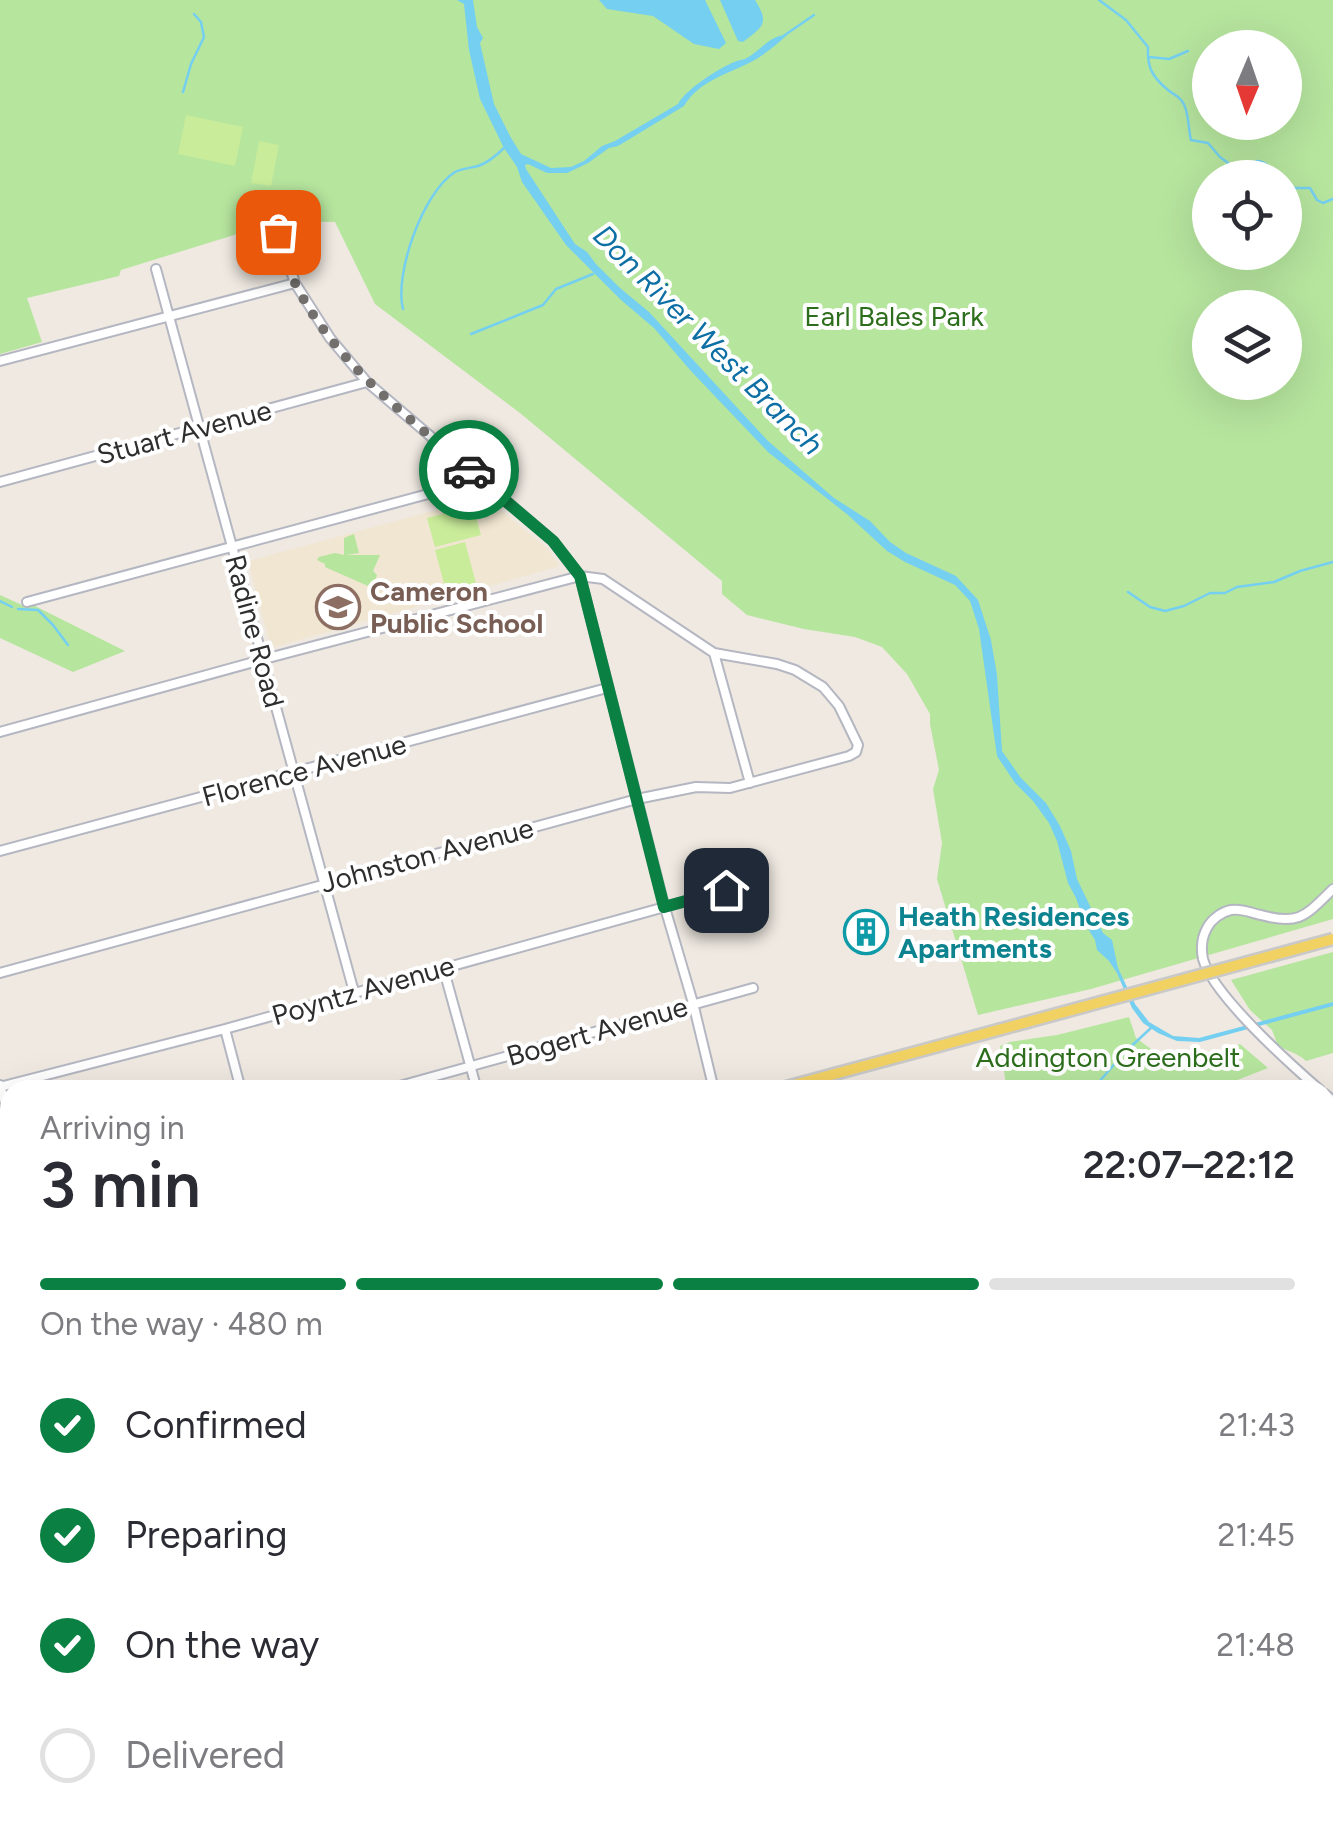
<!DOCTYPE html>
<meta charset="utf-8">
<style>
:root{--surface:#fff;--page:#f2f2f3;--text:#2b2b33;--muted:#7c7c81;--line:#e1e1e2;--accent:#0b8043}
body{margin:0;font-family:Figtree,sans-serif;background:var(--page);color:var(--text);height:100vh;display:flex;flex-direction:column;font-size:38px;white-space:nowrap}
*{box-sizing:border-box;margin:0}
p{font-size:32px;color:var(--muted)}
.icon{flex:none;width:55px;height:55px;fill:none;stroke:currentColor;stroke-width:2;stroke-linecap:round;stroke-linejoin:round}
.map{position:relative;flex:1;overflow:hidden}
.details{position:absolute;left:0px;top:1080px;width:1335px;height:752px;display:flex;flex-direction:column;background:var(--surface);border-radius:30px 30px 0 0;box-shadow:0 10px 40px #0002}
.details>*{flex:none}
.needle{width:65px;rotate:182deg}
.buttons{position:absolute;left:1192px;top:30px;display:grid;gap:20px}
.buttons a{display:grid;place-items:center;width:110px;height:110px;border-radius:50%;background:var(--surface);box-shadow:0 10px 40px #0002;font-size:50px}
.pin{position:absolute;display:grid;place-items:center;width:85px;height:85px;color:#fff;margin:-42px;border-radius:20px;box-shadow:0 5px 15px #0006}
.courier{position:absolute;display:grid;place-items:center;width:100px;height:100px;margin:-50px;border:8px solid #0b8043;border-radius:50%;background:#fff;color:#222;box-shadow:0 2px 12px #0007}
.overview em{font-style:normal;font-weight:600}
.overview div{display:flex;flex-direction:column-reverse}
.overview{display:flex;align-items:center;justify-content:space-between;height:170px;padding:0 40px}
h1{font-size:65px;font-weight:600;line-height:75px}
.bar{display:grid;grid-template-columns:repeat(4,1fr);gap:15px 10px;align-content:center;height:120px;padding:0 40px}
.bar i{height:12px;border-radius:8px;background:var(--line)}
.bar .on{background:var(--accent)}
.bar p{grid-column:span 4}
ol{padding:0 40px;list-style:none}
li{display:flex;align-items:center;gap:30px;height:110px}
li p{margin-inline-start:auto}
li .icon{padding:10px;border-radius:50%;background:var(--accent);color:#fff;stroke-width:4}
li:last-child{color:var(--muted)}
li i{width:55px;height:55px;border:5px solid var(--line);border-radius:50%}
.map>svg:first-child{display:block}
.education{fill:#f0e6d1}
.green{fill:#b6e59e;fill-rule:evenodd}
.cemetery{fill:#c8d9b8}
.pitch{fill:#c9ec9a}
.water{fill:#75cff0}
.lines{fill:none;stroke-linecap:round;stroke-linejoin:round}
.stream{stroke:#75cff0;stroke-width:2.5}
.minor-casing{stroke:#b4b7c1;stroke-width:12}
.major-casing{stroke:#c9c9c9;stroke-width:15}
.minor{stroke:#fff;stroke-width:8}
.major{stroke:#f2d163;stroke-width:10}
.major-bridge-casing{stroke:#c9c9c9;stroke-width:15;stroke-linecap:butt}
.major-bridge{stroke:#f2d163;stroke-width:10}
.done{stroke:#726f6d;stroke-width:10;stroke-dasharray:0 18}
.route{stroke:#0b8043;stroke-width:12}
.labels{text-anchor:middle;stroke-width:8;stroke-linejoin:round;paint-order:stroke}
.park-label{font-size:28px;fill:#2c6e1b;stroke:#fff}
.street-label{font-size:28px;fill:#2e2e2e;stroke:#fff}
.education-label{font-size:28px;font-weight:bold;fill:#785e54;stroke:#fff;text-anchor:start}
.culture-label{font-size:28px;font-weight:bold;fill:#0d838f;stroke:#fff;text-anchor:start}
.water-label{font-size:30px;font-style:italic;fill:#0d6fa3;stroke:#fff}
</style>
<div class="map">
<svg width="1333" height="1832" viewBox="0 0 1333 1832">
<rect width="100%" height="100%" fill="#efe9e1"/>
<path class="education" d="M 485,497 L 548,549 L 560,566 L 271,648 L 248,561 Z"/>
<path class="green" d="M 0,0 L 1333,0 L 1333,919 L 1091,989 L 978,1015 L 937,879 L 942,843 L 933,789 L 939,770 L 930,724 L 930,714 L 907,674 L 882,647 L 855,637 L 804,629 L 747,615 L 722,594 L 722,581 L 520,413 L 375,304 L 335,222 L 279,221 L 121,270 L 119,276 L 27,298 L 42,342 L 0,354 ZM 1210,48 L 1285,48 L 1285,122 L 1210,122 ZM 1210,178 L 1285,178 L 1285,252 L 1210,252 ZM 1210,308 L 1285,308 L 1285,382 L 1210,382 Z
M 354,534 L 359,553 L 346,555 L 380,555 L 373,571 L 377,575 L 374,584 L 379,586 L 377,590 L 325,567 L 325,564 L 317,560 L 319,557 L 335,553 L 344,555 L 344,538 Z
M 0,595 L 22,605 L 27,602 L 125,651 L 73,672 L 0,638 Z
M 1333,952 L 1333,1053 L 1306,1061 C 1298,1053 1289,1052 1278,1046 L 1272,1030 L 1250,1010 L 1231,980 Z
M 1129,1017 L 1136,1038 L 1155,1052 L 1173,1059 L 1200,1062 L 1240,1044 L 1268,1068 L 1212,1090 L 1007,1090 L 1000,1046 L 1010,1042 L 1057,1035 Z
M 1333,1298 L 1333,1582 L 1325,1570 L 1325,1301 Z"/>
<path class="cemetery" d="M 1325,1565 L 1333,1573 L 1333,1832 L 0,1832 L 0,1804 L 10,1801 L 10,1822 L 1325,1822 Z"/>
<path class="pitch" d="M 186,115 L 243,127 L 235,166 L 178,154 Z
M 259,141 L 279,145 L 271,186 L 251,183 Z
M 473,506 L 481,535 L 435,547 L 427,518 Z
M 465,542 L 477,587 L 447,595 L 435,550 Z"/>
<path class="water" d="M 457,0 L 473,0 L 477,27 L 483,38 L 480,43 L 494,104 L 510,136 L 521,154 L 551,168 L 571,167 L 584,161 L 602,146 L 615,141 L 678,104 C 685,90 720,67 737,61 C 739,60 742,60 745,59 C 760,52 769,35 787,35 C 776,45 762,57 749,63 C 727,74 698,82 684,106 L 618,146 L 609,148 L 588,163 L 567,173 L 547,173 L 528,164 L 525,165 L 526,169 L 575,244 L 587,252 L 596,264 L 620,288 L 649,312 L 768,441 L 834,498 L 870,521 L 890,542 L 906,553 L 956,576 L 978,600 L 991,640 L 997,675 L 1002,751 L 1021,778 L 1046,803 L 1060,826 L 1071,851 L 1077,879 L 1103,933 L 1112,940 L 1118,968 L 1135,1004 L 1149,1022 L 1173,1036 L 1199,1038 L 1333,1002 L 1333,1006 L 1200,1042 L 1177,1041 L 1158,1033 L 1143,1023 L 1132,1008 L 1117,973 L 1109,961 L 1097,950 L 1095,940 L 1085,924 L 1076,898 L 1068,883 L 1057,841 L 1049,823 L 1033,801 L 1015,783 L 997,756 L 979,629 L 970,601 L 955,585 L 905,562 L 887,551 L 848,515 L 768,452 L 690,370 L 654,328 L 621,300 L 566,245 L 522,182 L 517,167 L 504,148 L 480,99 L 469,50 L 464,4 Z
M 599,0 L 705,0 L 726,43 L 719,49 L 694,44 L 653,16 L 607,9 Z
M 720,0 L 755,0 C 770,24 763,26 743,42 L 738,41 Z"/>
<g class="lines">
<path class="stream" d="M 1099,0 L 1126,20 L 1148,47 C 1147,67 1152,77 1168,90 C 1175,96 1175,93 1181,100 C 1189,109 1188,128 1191,140 L 1208,143 L 1220,157 L 1239,171 L 1249,168 L 1257,161 C 1268,162 1270,167 1273,178
M 782,37 L 814,15
M 1149,57 L 1169,59 L 1188,51
M 183,92 L 191,64 L 204,37 L 201,22 L 194,14
M 1285,185 L 1291,188 L 1310,188 L 1317,200 L 1323,203 L 1333,199
M 403,309 C 394,274 423,192 455,172 C 463,168 471,168 478,166 C 487,163 498,154 504,148
M 471,334 L 543,305 L 556,289 L 593,274
M 1128,592 L 1150,607 L 1165,611 L 1184,606 L 1210,593 L 1225,593 L 1237,587 L 1274,582 L 1300,571 L 1333,562
M 0,601 L 12,607
M 18,609 L 38,610 L 53,625 L 68,645
M 1092,1090 L 1125,1052 L 1152,1027
M 1325,1321 L 1333,1318
M 746,1822 L 753,1832"/>
<defs>
<path id="minor" d="M 278,232 L 295,283 L 330,338 L 367,382 L 553,541 L 580,576 L 663,901 L 693,1003 L 714,1090
M 156,269 L 354,992
M 0,361 L 295,283
M 0,482 L 367,382
M 27,602 L 480,480
M 714,653 L 750,783
M 0,732 L 272,657 L 580,576 L 603,579 L 714,653 L 777,664 L 795,670 L 823,687 L 839,706 L 858,745 L 856,752 L 849,756 L 730,788 L 696,787 L 637,799 L 0,973
M 0,851 L 607,688
M 443,967 L 477,1090
M 225,1029 L 241,1090
M 0,1085 L 10,1121
M 0,1087 L 225,1029 L 726,890
M 385,1090 L 753,988
M 1320,1090 C 1290,1064 1213,995 1203,959 C 1201,949 1202,937 1207,928 C 1211,920 1221,912 1231,910 C 1241,908 1251,913 1261,915 C 1300,926 1306,915 1333,889
M 1325,1094 L 1333,1101
M 0,1193 L 10,1190
M 1325,1255 L 1332,1252
M 0,1394 L 10,1427
M 0,1527 L 10,1525
M 0,1640 L 10,1637
M 0,1750 L 10,1748
M 588,1822 L 590,1832"/>
<path id="major" d="M 775,1090 L 998,1030
M 0,1300 L 10,1297"/>
</defs>
<use href="#minor" class="minor-casing"/>
<use href="#major" class="major-casing"/>
<use href="#minor" class="minor"/>
<use href="#major" class="major"/>
<defs>
<path id="major-bridge" d="M 998,1030 L 1333,939"/>
</defs>
<use href="#major-bridge" class="major-bridge-casing"/>
<use href="#major-bridge" class="major-bridge"/>
</g>
<g class="lines">
<path class="done" d="M 278,232 C 283,249 288,267 295,283 C 334,362 405,414 469,470"/>
<path class="route" d="M 469,470 L 553,541 L 580,576 L 664,907 L 726,890"/>
</g>
<defs>
<symbol id="school-ring" viewBox="-11 -11 22 22"><circle r="9.5" fill="#fff" stroke="#8d6e63" stroke-width="1.5"/><path d="M0-5L7-2L0 1L-7-2ZM-4 1L0 2.5L4 1V4Q0 6-4 4Z" fill="#8d6e63"/></symbol>
<symbol id="building-ring" viewBox="-11 -11 22 22"><circle r="9.5" fill="#fff" stroke="#0f9aa8" stroke-width="1.5"/><path d="M-4-6H4V6H1V3H-1V6H-4ZM-2.5-4.3h1.7v1.8h-1.7ZM.8-4.3h1.7v1.8H.8ZM-2.5-1h1.7V.8h-1.7ZM.8-1h1.7V.8H.8Z" fill="#0f9aa8"/></symbol>
</defs>
<g fill-rule="evenodd">
<use href="#school-ring" x="313" y="582" width="50" height="50"/>
<use href="#building-ring" x="841" y="907" width="50" height="50"/>
</g>
<g class="labels">
<g class="park-label">
<text x="894" y="326">Earl Bales Park</text>
<text x="1108" y="1067">Addington Greenbelt</text>
</g>
<g class="street-label">
<text transform="translate(184 432) rotate(-15)" y="10">Stuart Avenue</text>
<text transform="translate(255 631) rotate(75)" y="10">Radine Road</text>
<text transform="translate(304 770) rotate(-15)" y="10">Florence Avenue</text>
<text transform="translate(427 855) rotate(-15)" y="10">Johnston Avenue</text>
<text transform="translate(363 990) rotate(-16)" y="10">Poyntz Avenue</text>
<text transform="translate(597 1031) rotate(-16)" y="10">Bogert Avenue</text>
</g>
<g class="education-label">
<text x="370" y="601">Cameron<tspan x="370" dy="32">Public School</tspan></text>
</g>
<g class="culture-label">
<text x="898" y="926">Heath Residences<tspan x="898" dy="32">Apartments</tspan></text>
</g>
<g class="water-label">
<text transform="translate(708 340) rotate(45)" y="10">Don River West Branch</text>
</g>
</g>
</svg>
<div class="buttons">
<a><svg class="needle" viewBox="-14 -14 28 28"><path d="M0-13l5 13h-10z" fill="#e53935"/><path d="M0 13l5-13h-10z" fill="#7c7c81"/></svg></a>
<a><svg class="icon" aria-label="locate" viewBox="0 0 24 24"><circle cx="12" cy="12" r="6"/><path d="M12 2v4M12 18v4M2 12h4M18 12h4"/></svg></a>
<a><svg class="icon" aria-label="layers" viewBox="0 0 24 24"><path d="M12 4l9 5-9 5-9-5zM3 14l9 5 9-5"/></svg></a>
</div>
<div class="pin" style="left:278px;top:232px;background:#ea580c"><svg class="icon" aria-label="bag" viewBox="0 0 24 24"><path d="M5 8h14l-1 12H6zM9 8a3 3 0 0 1 6 0"/></svg></div>
<div class="pin" style="left:726px;top:890px;background:#1f2937"><svg class="icon" aria-label="home" viewBox="0 0 24 24"><path d="M3 11l9-7 9 7M6 9v11h12V9"/></svg></div>
<div class="courier" style="left:469px;top:470px"><svg class="icon" aria-label="car" viewBox="0 0 24 24"><path d="M5 17H2v-5l4-1 3-4h7l3 4 3 1v5h-3M9 17h6M6 11h13"/><circle cx="7" cy="17" r="2"/><circle cx="17" cy="17" r="2"/></svg></div>
<section class="details">
<div class="overview"><div><h1>3 min</h1><p>Arriving in</p></div><em>22:07–22:12</em></div>
<div class="bar"><i class="on"></i><i class="on"></i><i class="on"></i><i></i><p>On the way · 480 m</p></div>
<ol>
<li><svg class="icon" aria-label="check" viewBox="0 0 24 24"><path d="M5 12l5 5 9-10"/></svg>Confirmed<p>21:43</p></li>
<li><svg class="icon" aria-label="check" viewBox="0 0 24 24"><path d="M5 12l5 5 9-10"/></svg>Preparing<p>21:45</p></li>
<li><svg class="icon" aria-label="check" viewBox="0 0 24 24"><path d="M5 12l5 5 9-10"/></svg>On the way<p>21:48</p></li>
<li><i></i>Delivered</li>
</ol>
</section>
</div>
